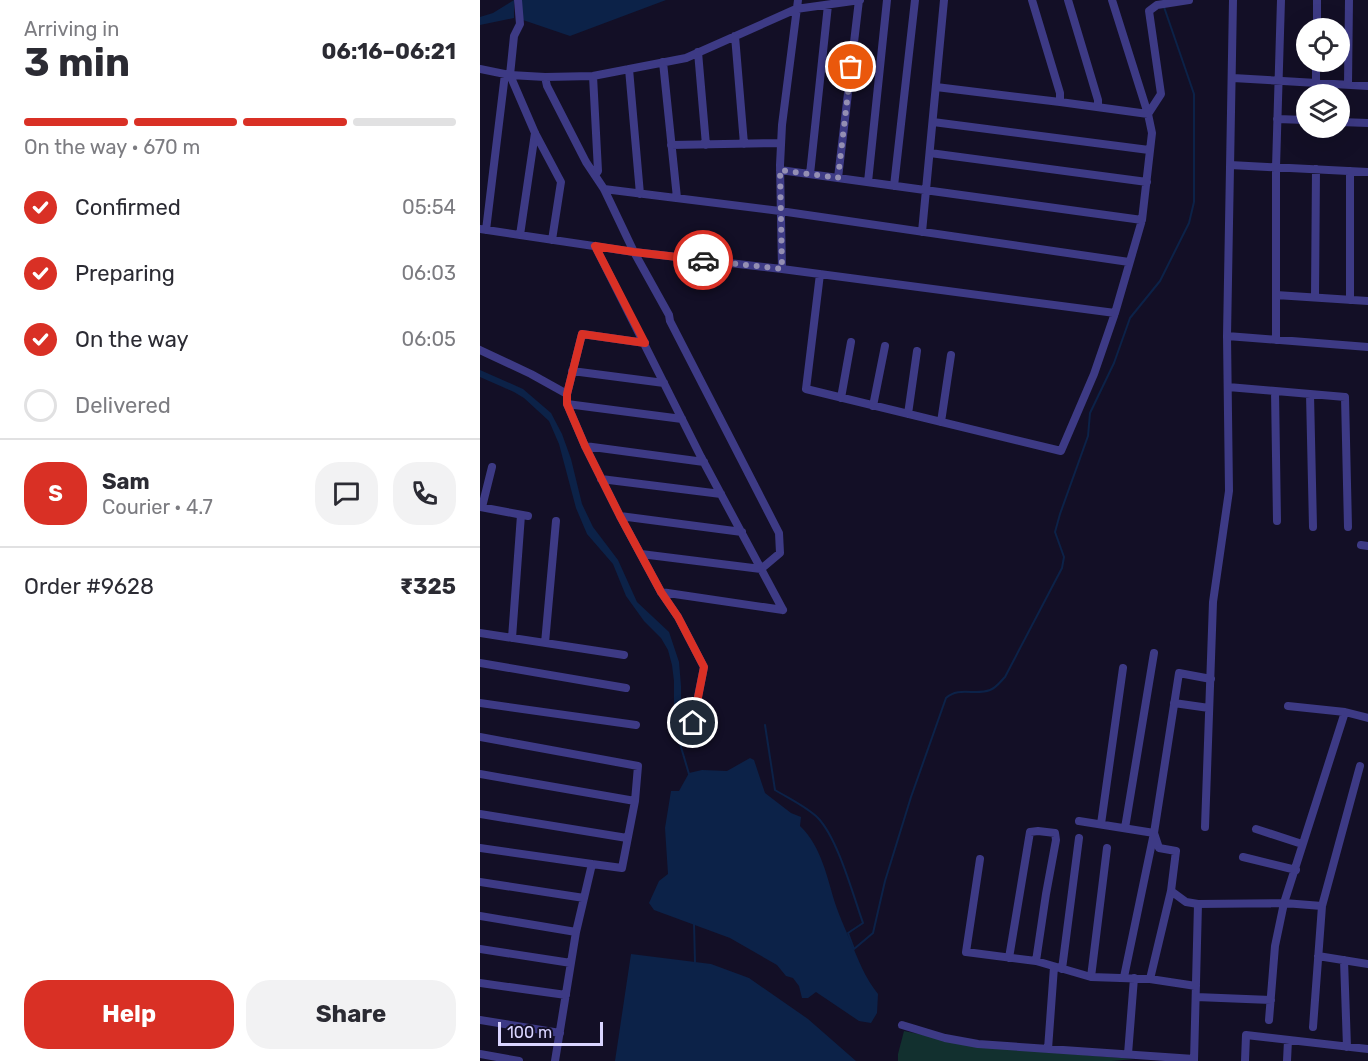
<!DOCTYPE html>
<meta charset="utf-8">
<style>
:root{--surface:#fff;--page:#f2f2f3;--text:#2b2b33;--muted:#7c7c81;--line:#e1e1e2;--accent:#d93025}
body{margin:0;font-family:Rubik,sans-serif;background:var(--page);color:var(--text);height:100vh;display:flex;flex-direction:column;font-size:22px;white-space:nowrap}
*{box-sizing:border-box;margin:0}
p{font-size:20px;color:var(--muted)}
.icon{flex:none;width:33px;height:33px;fill:none;stroke:currentColor;stroke-width:2;stroke-linecap:round;stroke-linejoin:round}
.map{position:relative;flex:1;overflow:hidden}
.drawer{display:flex;flex-direction:column;background:var(--surface);width:480px}
.drawer>*{flex:none}
.buttons{position:absolute;left:816px;top:18px;display:grid;gap:12px}
.buttons a{display:grid;place-items:center;width:54px;height:54px;border-radius:50%;background:var(--surface);box-shadow:0 6px 24px #0002;font-size:30px}
.scale{position:absolute;left:18px;bottom:15px;width:105px;box-sizing:border-box;padding-left:6px;border:3px solid #d9d4ff;border-top:0;font-size:16px;line-height:21px;white-space:nowrap;color:#d9d4ff;-webkit-text-stroke:4px #130f26;paint-order:stroke}
.pin{position:absolute;display:grid;place-items:center;width:51px;height:51px;color:#fff;margin:-26px;border:3px solid #fff;border-radius:50%;box-shadow:0 2px 6px #0007}
.courier{position:absolute;display:grid;place-items:center;width:60px;height:60px;margin:-30px;border:4px solid #d93025;border-radius:50%;background:#fff;color:#222;box-shadow:0 2px 8px #0007}
.overview em{font-style:normal;font-weight:700}
.overview div{display:flex;flex-direction:column-reverse}
.overview{display:flex;align-items:center;justify-content:space-between;height:102px;padding:0 24px}
h1{font-size:39px;font-weight:700;line-height:45px}
.bar{display:grid;grid-template-columns:repeat(4,1fr);gap:9px 6px;align-content:center;height:72px;padding:0 24px}
.bar i{height:8px;border-radius:4px;background:var(--line)}
.bar .current{background:var(--accent)}
.bar p{grid-column:span 4}
.line{display:flex;align-items:center;gap:15px;padding:0 24px;border-top:2px solid var(--line)}
.line div{flex:1}
.round{display:grid;place-items:center;flex:none;width:63px;height:63px;border-radius:24px;background:var(--page)}
ol{padding:0 24px;list-style:none}
li{display:flex;align-items:center;gap:18px;height:66px}
li p{margin-inline-start:auto}
li .icon{padding:6px;border-radius:50%;background:var(--accent);color:#fff;stroke-width:4}
li:last-child{color:var(--muted)}
li i{width:33px;height:33px;border:3px solid var(--line);border-radius:50%}
.button{display:flex;gap:12px;margin-top:auto;padding:12px 24px}
.button a{flex:1;height:69px;border-radius:24px;background:var(--accent);color:#fff;font-size:24px;font-weight:700;line-height:69px;text-align:center}
.button a+a{background:var(--page);color:var(--text)}
main{display:flex;flex:1;min-height:0}
.map>svg:first-child{display:block}
.green{fill:#12302f}
.water{fill:#0c2248}
.lines{fill:none;stroke-linecap:round;stroke-linejoin:round}
.stream{stroke:#0c2248;stroke-width:2}
.minor{stroke:#3d3a85;stroke-width:8}
.done{stroke:#948fb3;stroke-width:6;stroke-dasharray:0 10.8}
.route{stroke:#d93025;stroke-width:8}
</style>
<main>
<section class="drawer">
<div class="overview"><div><h1>3 min</h1><p>Arriving in</p></div><em>06:16–06:21</em></div>
<div class="bar"><i class="current"></i><i class="current"></i><i class="current"></i><i></i><p>On the way · 670 m</p></div>
<ol>
<li><svg class="icon" aria-label="check" viewBox="0 0 24 24"><path d="M5 12l5 5 9-10"/></svg>Confirmed<p>05:54</p></li>
<li><svg class="icon" aria-label="check" viewBox="0 0 24 24"><path d="M5 12l5 5 9-10"/></svg>Preparing<p>06:03</p></li>
<li><svg class="icon" aria-label="check" viewBox="0 0 24 24"><path d="M5 12l5 5 9-10"/></svg>On the way<p>06:05</p></li>
<li><i></i>Delivered</li>
</ol>
<div class="line" style="height:108px"><b class="round" style="background:var(--accent);color:#fff">S</b><div><b>Sam</b><p>Courier · 4.7</p></div><a class="round"><svg class="icon" aria-label="chat" viewBox="0 0 24 24"><path d="M4 5h16v11H9l-5 4z"/></svg></a><a class="round"><svg class="icon" aria-label="phone" viewBox="0 0 24 24"><path d="M5 4h4l2 5-3 2q2 4 5 5l2-3 5 2v4C11 20 4 13 5 4z"/></svg></a></div>
<div class="line" style="height:78px"><div>Order #9628</div><b>₹325</b></div>
<div class="button"><a>Help</a><a>Share</a></div>
</section>
<div class="map">
<svg width="888" height="1061" viewBox="0 0 888 1061">
<rect width="100%" height="100%" fill="#130f26"/>
<path class="green" d="M 424,1031 L 502,1047 L 655,1059 L 632,1061 L 418,1061 L 418,1054 Z"/>
<path class="water" d="M 34,0 L 34,18 L 0,25 L 0,17 L 13,13 Z
M 40,0 L 186,0 L 90,36 L 43,20 Z
M 0,370 L 43,389 L 71,413 L 82,434 L 91,459 L 102,504 L 113,527 L 138,560 L 157,602 L 189,632 L 199,662 L 201,686 L 201,731 L 194,730 L 194,681 L 192,665 L 188,650 L 181,638 L 164,621 L 146,596 L 133,564 L 107,534 L 96,508 L 79,444 L 69,421 L 44,398 L 34,392 L 0,377 Z
M 270,758 L 274,760 L 285,793 L 311,813 L 321,817 L 320,826 C 342,847 347,878 356,906 C 360,917 365,929 370,940 C 378,959 385,978 398,994 L 397,1013 L 391,1023 L 379,1021 L 336,992 L 328,998 L 322,998 L 319,986 L 313,978 L 306,976 L 297,965 L 250,938 L 174,910 L 169,903 L 179,881 L 188,874 L 185,828 L 191,791 L 199,791 L 209,773 L 222,770 L 247,771 Z
M 151,954 L 231,964 L 269,978 L 328,1019 L 376,1061 L 135,1061 Z"/>
<g class="lines">
<path class="stream" d="M 285,725 L 295,790 C 308,798 327,807 338,818 C 358,839 373,895 383,923 L 368,933 L 374,949 L 393,933 L 405,881 L 431,797 L 466,698 C 479,686 495,696 510,690 C 516,688 521,681 525,677 L 582,568 L 584,557 L 575,532 L 580,514 L 608,436 L 610,413 L 634,363 L 650,318 L 680,281 L 709,223 L 714,202 L 714,94 L 684,7
M 198,730 L 198,737 L 209,774
M 214,923 L 215,963"/>
<path class="minor" d="M 38,0 L 40,24 L 34,36 L 30,75 L 55,133 L 81,182 L 72,240
M 552,0 L 580,93 L 580,102
M 588,0 L 618,100 L 618,107
M 837,28 L 837,0
M 255,36 L 264,144
M 218,52 L 226,145
M 183,62 L 197,198
M 0,69 L 30,75 L 65,77 L 113,76 L 206,58 L 316,9 L 380,0
M 149,69 L 160,194
M 113,76 L 118,171 L 115,175
M 65,77 L 67,86 L 106,162 L 124,189 L 154,252 L 189,315 L 190,321 L 299,533 L 300,553 L 281,569 L 161,554
M 753,78 L 888,86
M 836,82 L 836,62
M 868,84 L 869,0
M 456,87 L 580,102 L 668,114 L 681,94 L 669,11 L 677,5 L 709,0
M 797,119 L 826,120
M 453,122 L 669,150
M 860,122 L 888,123
M 191,145 L 301,143
M 450,153 L 667,182
M 750,165 L 888,172
M 300,170 L 662,220
M 870,171 L 870,300
M 330,174 L 348,5
M 358,178 L 379,0
M 388,182 L 407,0
M 414,186 L 435,0
M 124,189 L 300,211 L 649,262
M 0,229 L 154,252 L 302,269 L 635,313
M 6,230 L 25,74
M 442,232 L 464,0
M 40,235 L 55,133
M 115,246 L 221,457 L 303,610
M 302,269 L 300,165 L 302,125 L 318,0
M 340,274 L 326,389 L 581,451 L 614,374 L 635,313 L 662,220 L 672,133 L 668,114 L 632,0
M 796,295 L 888,301
M 835,297 L 836,169
M 747,336 L 888,347
M 796,340 L 796,167 L 801,0
M 0,350 L 51,374 L 87,394 L 87,404 L 105,446 L 140,516 L 181,592 L 198,617 L 224,667 L 209,741
M 92,371 L 184,383
M 748,387 L 865,397 L 868,527
M 795,391 L 797,521
M 87,394 L 102,334 L 165,343
M 830,394 L 833,527
M 361,398 L 371,342
M 87,404 L 202,419
M 393,406 L 405,346
M 428,414 L 437,351
M 461,422 L 471,355
M 105,446 L 224,462
M 121,479 L 241,494
M 0,507 L 48,516
M 2,507 L 12,467
M 140,516 L 262,532
M 881,545 L 888,546
M 181,592 L 303,610
M 0,633 L 144,655
M 32,638 L 41,515
M 65,643 L 76,521
M 0,663 L 146,688
M 0,703 L 156,725
M 694,703 L 729,708
M 808,706 L 865,712 L 888,718
M 0,737 L 158,766 L 155,801 L 142,868 L 112,864 L 96,932 L 75,1061
M 0,774 L 155,801
M 0,814 L 147,838
M 599,821 L 674,833 L 679,848 L 696,851 L 691,891 L 706,902 L 718,904 L 804,903 L 842,906
M 621,824 L 643,668
M 725,827 L 733,602 L 749,491 L 747,336 L 753,0
M 645,828 L 674,653
M 776,829 L 822,844
M 0,848 L 112,864
M 763,857 L 816,870
M 500,859 L 486,952 L 556,961 L 611,977 L 670,979 L 716,986
M 0,882 L 104,898
M 0,916 L 96,932
M 0,949 L 91,963
M 838,956 L 888,964
M 529,958 L 550,832 L 558,831 L 575,833 L 576,840 L 566,894 L 556,961
M 864,960 L 867,1047
M 582,969 L 599,838
M 611,977 L 627,848
M 644,977 L 674,833 L 699,673 L 731,679
M 670,979 L 691,891
M 0,983 L 86,995
M 716,997 L 791,1000
M 0,1020 L 80,1033
M 789,1020 L 795,946 L 804,903 L 865,712
M 422,1025 L 465,1038 L 498,1044 L 714,1059
M 833,1027 L 842,906 L 880,766
M 568,1049 L 574,967
M 0,1054 L 39,1061
M 648,1054 L 654,978
M 714,1061 L 718,904
M 765,1061 L 766,1035 L 888,1049
M 807,1061 L 808,1040"/>
</g>
<g class="lines">
<path class="done" d="M 223,260 L 302,269 L 300,170 L 358,178 L 371,67"/>
<path class="route" d="M 213,723 L 224,667 L 198,617 L 181,592 L 140,516 L 105,446 L 87,404 L 87,394 L 102,334 L 165,343 L 115,246 L 154,252 L 223,260"/>
</g>
</svg>
<div class="buttons">
<a><svg class="icon" aria-label="locate" viewBox="0 0 24 24"><circle cx="12" cy="12" r="6"/><path d="M12 2v4M12 18v4M2 12h4M18 12h4"/></svg></a>
<a><svg class="icon" aria-label="layers" viewBox="0 0 24 24"><path d="M12 4l9 5-9 5-9-5zM3 14l9 5 9-5"/></svg></a>
</div>
<div class="scale">100 m</div>
<div class="pin" style="left:371px;top:67px;background:#ea580c"><svg class="icon" aria-label="bag" viewBox="0 0 24 24"><path d="M5 8h14l-1 12H6zM9 8a3 3 0 0 1 6 0"/></svg></div>
<div class="pin" style="left:213px;top:723px;background:#1f2937"><svg class="icon" aria-label="home" viewBox="0 0 24 24"><path d="M3 11l9-7 9 7M6 9v11h12V9"/></svg></div>
<div class="courier" style="left:223px;top:260px"><svg class="icon" aria-label="car" viewBox="0 0 24 24"><path d="M5 17H2v-5l4-1 3-4h7l3 4 3 1v5h-3M9 17h6M6 11h13"/><circle cx="7" cy="17" r="2"/><circle cx="17" cy="17" r="2"/></svg></div>
</div>
</main>
